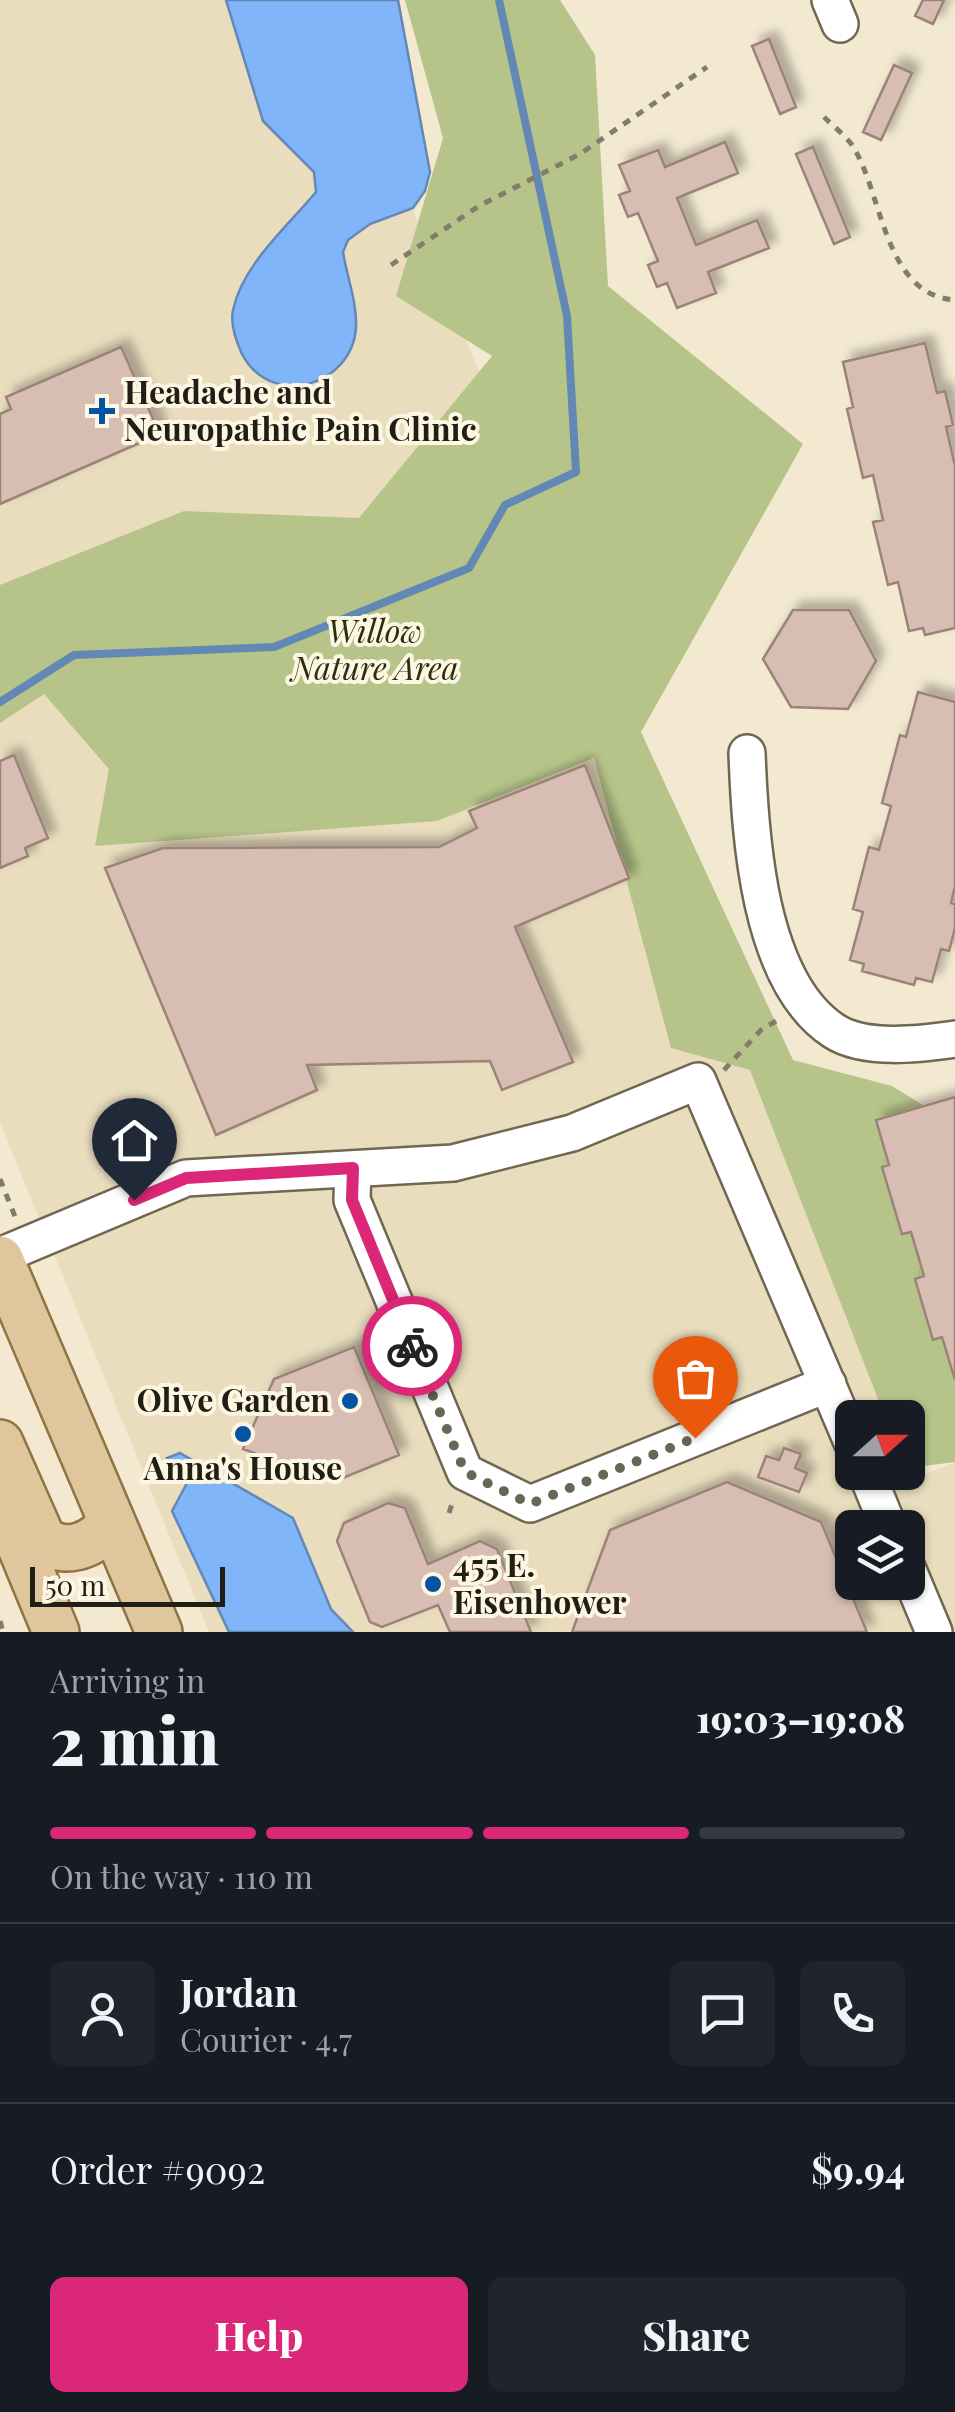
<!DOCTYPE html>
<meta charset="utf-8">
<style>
:root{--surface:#171b24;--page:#20242c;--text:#f1f3f6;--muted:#9ea1a6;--line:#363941;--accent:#db2777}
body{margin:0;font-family:"Playfair Display",serif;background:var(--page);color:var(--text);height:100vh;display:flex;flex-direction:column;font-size:38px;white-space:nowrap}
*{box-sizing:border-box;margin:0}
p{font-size:32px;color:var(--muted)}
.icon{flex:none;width:55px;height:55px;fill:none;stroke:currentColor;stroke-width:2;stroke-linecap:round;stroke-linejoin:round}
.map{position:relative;height:1632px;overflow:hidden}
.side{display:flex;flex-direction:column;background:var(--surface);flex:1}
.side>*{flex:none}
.needle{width:65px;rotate:69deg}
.fabs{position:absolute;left:835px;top:1400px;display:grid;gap:20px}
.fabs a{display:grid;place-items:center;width:90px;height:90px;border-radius:15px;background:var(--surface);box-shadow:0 2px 8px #0004;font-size:50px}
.scale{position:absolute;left:30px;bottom:25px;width:195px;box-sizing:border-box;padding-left:10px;border:5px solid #211e15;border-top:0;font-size:28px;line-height:35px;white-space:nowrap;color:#211e15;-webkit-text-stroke:8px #fdf6e2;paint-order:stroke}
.pin{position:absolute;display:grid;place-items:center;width:85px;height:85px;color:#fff;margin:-102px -42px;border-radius:50% 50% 50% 0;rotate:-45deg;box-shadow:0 0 10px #0007}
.pin .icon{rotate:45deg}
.courier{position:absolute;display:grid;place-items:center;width:100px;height:100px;margin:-50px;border:8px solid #db2777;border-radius:50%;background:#fff;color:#222;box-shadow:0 2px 12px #0007}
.summary em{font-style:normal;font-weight:800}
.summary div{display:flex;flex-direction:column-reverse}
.summary{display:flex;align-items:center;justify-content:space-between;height:170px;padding:0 50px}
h1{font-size:65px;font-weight:800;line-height:75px}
.bar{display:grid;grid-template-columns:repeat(4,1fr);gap:15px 10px;align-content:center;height:120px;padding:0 50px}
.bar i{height:12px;border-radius:8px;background:var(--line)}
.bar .active{background:var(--accent)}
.bar p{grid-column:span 4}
.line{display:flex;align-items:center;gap:25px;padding:0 50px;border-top:2px solid var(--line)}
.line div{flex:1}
.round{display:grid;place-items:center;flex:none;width:105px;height:105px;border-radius:15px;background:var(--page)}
.cta{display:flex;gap:20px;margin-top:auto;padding:20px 50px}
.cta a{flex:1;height:115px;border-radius:15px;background:var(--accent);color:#fff;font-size:40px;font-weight:800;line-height:115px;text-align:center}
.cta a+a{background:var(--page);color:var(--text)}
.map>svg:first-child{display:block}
.built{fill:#e9ddbe;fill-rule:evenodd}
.green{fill:#b7c489}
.water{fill:#80b5fa;stroke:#6488b5;stroke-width:2.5}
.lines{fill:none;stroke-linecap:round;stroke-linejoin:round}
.stream{stroke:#6488b5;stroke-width:8}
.building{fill:#d7bdb2;stroke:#9c8379;stroke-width:2.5;filter:url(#shadow)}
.minor-casing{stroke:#6f6751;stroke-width:40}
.major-casing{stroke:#907243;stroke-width:50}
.path{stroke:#827c6c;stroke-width:5;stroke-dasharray:8 8;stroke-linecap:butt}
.minor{stroke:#fff;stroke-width:35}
.major{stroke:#e0c69d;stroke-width:45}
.done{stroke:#6a6556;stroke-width:10;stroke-dasharray:0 18}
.route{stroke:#db2777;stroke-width:12}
.poi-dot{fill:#0354a3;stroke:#fdf6e2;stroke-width:4}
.labels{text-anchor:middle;stroke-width:8;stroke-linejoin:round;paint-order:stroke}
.poi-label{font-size:32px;font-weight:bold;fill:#211e15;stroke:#fdf6e2;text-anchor:start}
.park-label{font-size:32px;font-style:italic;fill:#2a300b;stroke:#fdf6e2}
</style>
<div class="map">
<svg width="955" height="1632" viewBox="0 0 955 1632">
<defs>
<filter id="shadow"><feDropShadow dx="8" dy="-8" stdDeviation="5" flood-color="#0004"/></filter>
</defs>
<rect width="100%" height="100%" fill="#f2e9d0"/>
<path class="built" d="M 0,0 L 326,0 L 519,468 L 0,664 Z
M 186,636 L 609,690 L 904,1417 L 852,1418 L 852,1472 L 908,1472 L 908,1427 L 926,1474 L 955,1462 L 955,1632 L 209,1632 L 0,1123 L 0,711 ZM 852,1528 L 908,1528 L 908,1582 L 852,1582 Z"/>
<path class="green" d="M 405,0 L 560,0 L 595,55 L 608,286 L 803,444 L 641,732 L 793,1060 L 892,1086 L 955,1125 L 955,1462 L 908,1468 L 908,1418 L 885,1417 L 750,1070 L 671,1048 L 594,758 L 437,821 L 95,846 L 109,769 L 44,694 L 0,723 L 0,585 L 184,511 L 359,518 L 492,356 L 396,296 L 443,138 Z"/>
<path class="water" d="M 226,0 L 398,0 L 430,172 L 425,191 L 413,208 L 370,224 L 348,240 L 343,252 C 347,277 357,302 356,327 C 353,386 271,410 242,354 C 236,341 230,325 233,310 C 243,264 287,227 316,192 L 314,172 L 263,121 Z
M 180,1453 L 293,1518 L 331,1609 L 353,1632 L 229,1632 L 172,1511 L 187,1483 L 167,1458 Z"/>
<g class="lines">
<path class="stream" d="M 0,702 L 74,655 L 274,647 L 469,568 L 505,505 L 576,472 L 567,316 L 499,0"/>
</g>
<path class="building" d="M 923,0 L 944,0 L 933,24 L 915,16 Z
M 769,39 L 796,107 L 780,114 L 752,46 Z
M 894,65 L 912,73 L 881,140 L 863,132 Z
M 725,142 L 738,173 L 677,198 L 696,245 L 757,220 L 769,248 L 708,272 L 716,293 L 677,308 L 667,283 L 657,287 L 648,265 L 658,261 L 638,213 L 628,217 L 619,195 L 630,191 L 619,165 L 658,150 L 665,167 Z
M 813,147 L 850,237 L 834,244 L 796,154 Z
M 925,343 L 937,393 L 945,391 L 953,425 L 946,427 L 955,466 L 955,628 L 925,635 L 923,628 L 909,631 L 898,582 L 888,585 L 873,522 L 883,520 L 873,475 L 863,478 L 847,409 L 853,407 L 843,362 Z
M 121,347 L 160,434 L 0,504 L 0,414 L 11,409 L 6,397 Z
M 793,610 L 849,610 L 876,661 L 848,709 L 791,707 L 763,659 Z
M 918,692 L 955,702 L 955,886 L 951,903 L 955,904 L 955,928 L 949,951 L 941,949 L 932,982 L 916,978 L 914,985 L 862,971 L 864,964 L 850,960 L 863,912 L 853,909 L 869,847 L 879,850 L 891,806 L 882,803 L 900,735 L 906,737 Z
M 14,755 L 48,838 L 25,848 L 28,856 L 0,868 L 0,761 Z
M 585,765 L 629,878 L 515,927 L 573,1062 L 502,1090 L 490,1061 L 307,1065 L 317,1090 L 216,1135 L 105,868 L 163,848 L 439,847 L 477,828 L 469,811 Z
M 955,1097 L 955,1380 L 942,1337 L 933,1340 L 915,1279 L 924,1276 L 911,1232 L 902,1234 L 882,1167 L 889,1165 L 876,1120 Z
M 354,1347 L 399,1455 L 333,1482 L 243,1449 L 274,1379 Z
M 784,1448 L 801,1454 L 795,1468 L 807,1473 L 799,1492 L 758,1477 L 766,1456 L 779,1460 Z
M 727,1482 L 821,1522 L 867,1632 L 572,1632 L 610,1530 Z
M 388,1503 L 405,1508 L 428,1564 L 480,1541 L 497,1549 L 531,1632 L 450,1632 L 438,1605 L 382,1627 L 370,1622 L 337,1541 L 344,1523 Z"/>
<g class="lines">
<defs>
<path id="minor" d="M 830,0 L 840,24
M 747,753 C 750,835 758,981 834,1031 C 865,1051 920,1044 955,1039
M 353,1169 L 352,1200 L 465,1472 L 530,1504 L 828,1384
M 0,1256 L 186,1178 L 453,1163 L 572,1133 L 698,1081 L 852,1442
M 866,1472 L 889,1528
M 908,1570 L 934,1632"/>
<path id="major" d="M 0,1259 L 159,1632
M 0,1443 L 42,1538 C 64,1557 90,1546 109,1527 L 107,1510
M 7,1514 L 56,1632"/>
</defs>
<use href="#minor" class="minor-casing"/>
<use href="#major" class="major-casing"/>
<path class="path" d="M 824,117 C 833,126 845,135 852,145 C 883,192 883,295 955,300
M 391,265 L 479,206 L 580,154 L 707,67
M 724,1070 L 761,1030 L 781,1018
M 0,1179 L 16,1219
M 449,1513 L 454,1498
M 0,1621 L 3,1632"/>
<use href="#minor" class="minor"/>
<use href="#major" class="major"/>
</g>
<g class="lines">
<path class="done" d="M 412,1346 L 465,1472 L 530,1504 L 695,1438"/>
<path class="route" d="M 134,1200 L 186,1178 L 353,1168 L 352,1200 L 412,1346"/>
</g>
<g class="poi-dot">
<path d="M97 396h10v10h10v10h-10v10h-10v-10h-10v-10h10z"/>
<circle cx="350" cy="1401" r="10"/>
<circle cx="243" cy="1434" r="10"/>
<circle cx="433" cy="1584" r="10"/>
</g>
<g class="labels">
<g class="poi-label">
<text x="124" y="404">Headache and<tspan x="124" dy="37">Neuropathic Pain Clinic</tspan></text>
<text x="330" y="1412" text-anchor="end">Olive Garden</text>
<text x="243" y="1480" text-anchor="middle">Anna's House</text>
<text x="453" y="1577">455 E.<tspan x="453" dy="37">Eisenhower</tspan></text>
</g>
<g class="park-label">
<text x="375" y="643">Willow<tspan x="375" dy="37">Nature Area</tspan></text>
</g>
</g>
</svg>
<div class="fabs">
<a><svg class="needle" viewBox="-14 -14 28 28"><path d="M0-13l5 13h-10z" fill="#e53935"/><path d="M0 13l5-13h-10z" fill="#9ea1a6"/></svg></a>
<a><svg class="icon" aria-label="layers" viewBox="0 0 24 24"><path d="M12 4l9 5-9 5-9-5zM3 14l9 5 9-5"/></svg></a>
</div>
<div class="scale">50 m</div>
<div class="pin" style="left:695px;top:1438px;background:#ea580c"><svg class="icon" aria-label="bag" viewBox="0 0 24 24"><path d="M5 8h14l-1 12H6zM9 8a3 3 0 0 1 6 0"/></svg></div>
<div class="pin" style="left:134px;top:1200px;background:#1f2937"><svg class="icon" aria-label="home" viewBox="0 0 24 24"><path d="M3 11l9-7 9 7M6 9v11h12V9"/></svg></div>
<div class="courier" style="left:412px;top:1346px"><svg class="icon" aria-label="bike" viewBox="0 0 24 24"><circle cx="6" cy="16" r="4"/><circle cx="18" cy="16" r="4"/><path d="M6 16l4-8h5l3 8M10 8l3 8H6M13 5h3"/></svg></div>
</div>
<section class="side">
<div class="summary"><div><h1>2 min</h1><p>Arriving in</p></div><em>19:03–19:08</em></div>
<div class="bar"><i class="active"></i><i class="active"></i><i class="active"></i><i></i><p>On the way · 110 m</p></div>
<div class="line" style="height:180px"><a class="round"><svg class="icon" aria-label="person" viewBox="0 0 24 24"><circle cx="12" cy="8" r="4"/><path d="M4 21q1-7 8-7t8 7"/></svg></a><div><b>Jordan</b><p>Courier · 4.7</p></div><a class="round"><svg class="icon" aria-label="chat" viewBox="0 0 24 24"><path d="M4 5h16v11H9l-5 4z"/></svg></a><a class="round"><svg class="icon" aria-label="phone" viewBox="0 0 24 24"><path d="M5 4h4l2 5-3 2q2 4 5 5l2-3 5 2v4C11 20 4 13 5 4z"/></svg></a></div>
<div class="line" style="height:130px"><div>Order #9092</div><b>$9.94</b></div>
<div class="cta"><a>Help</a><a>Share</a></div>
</section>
